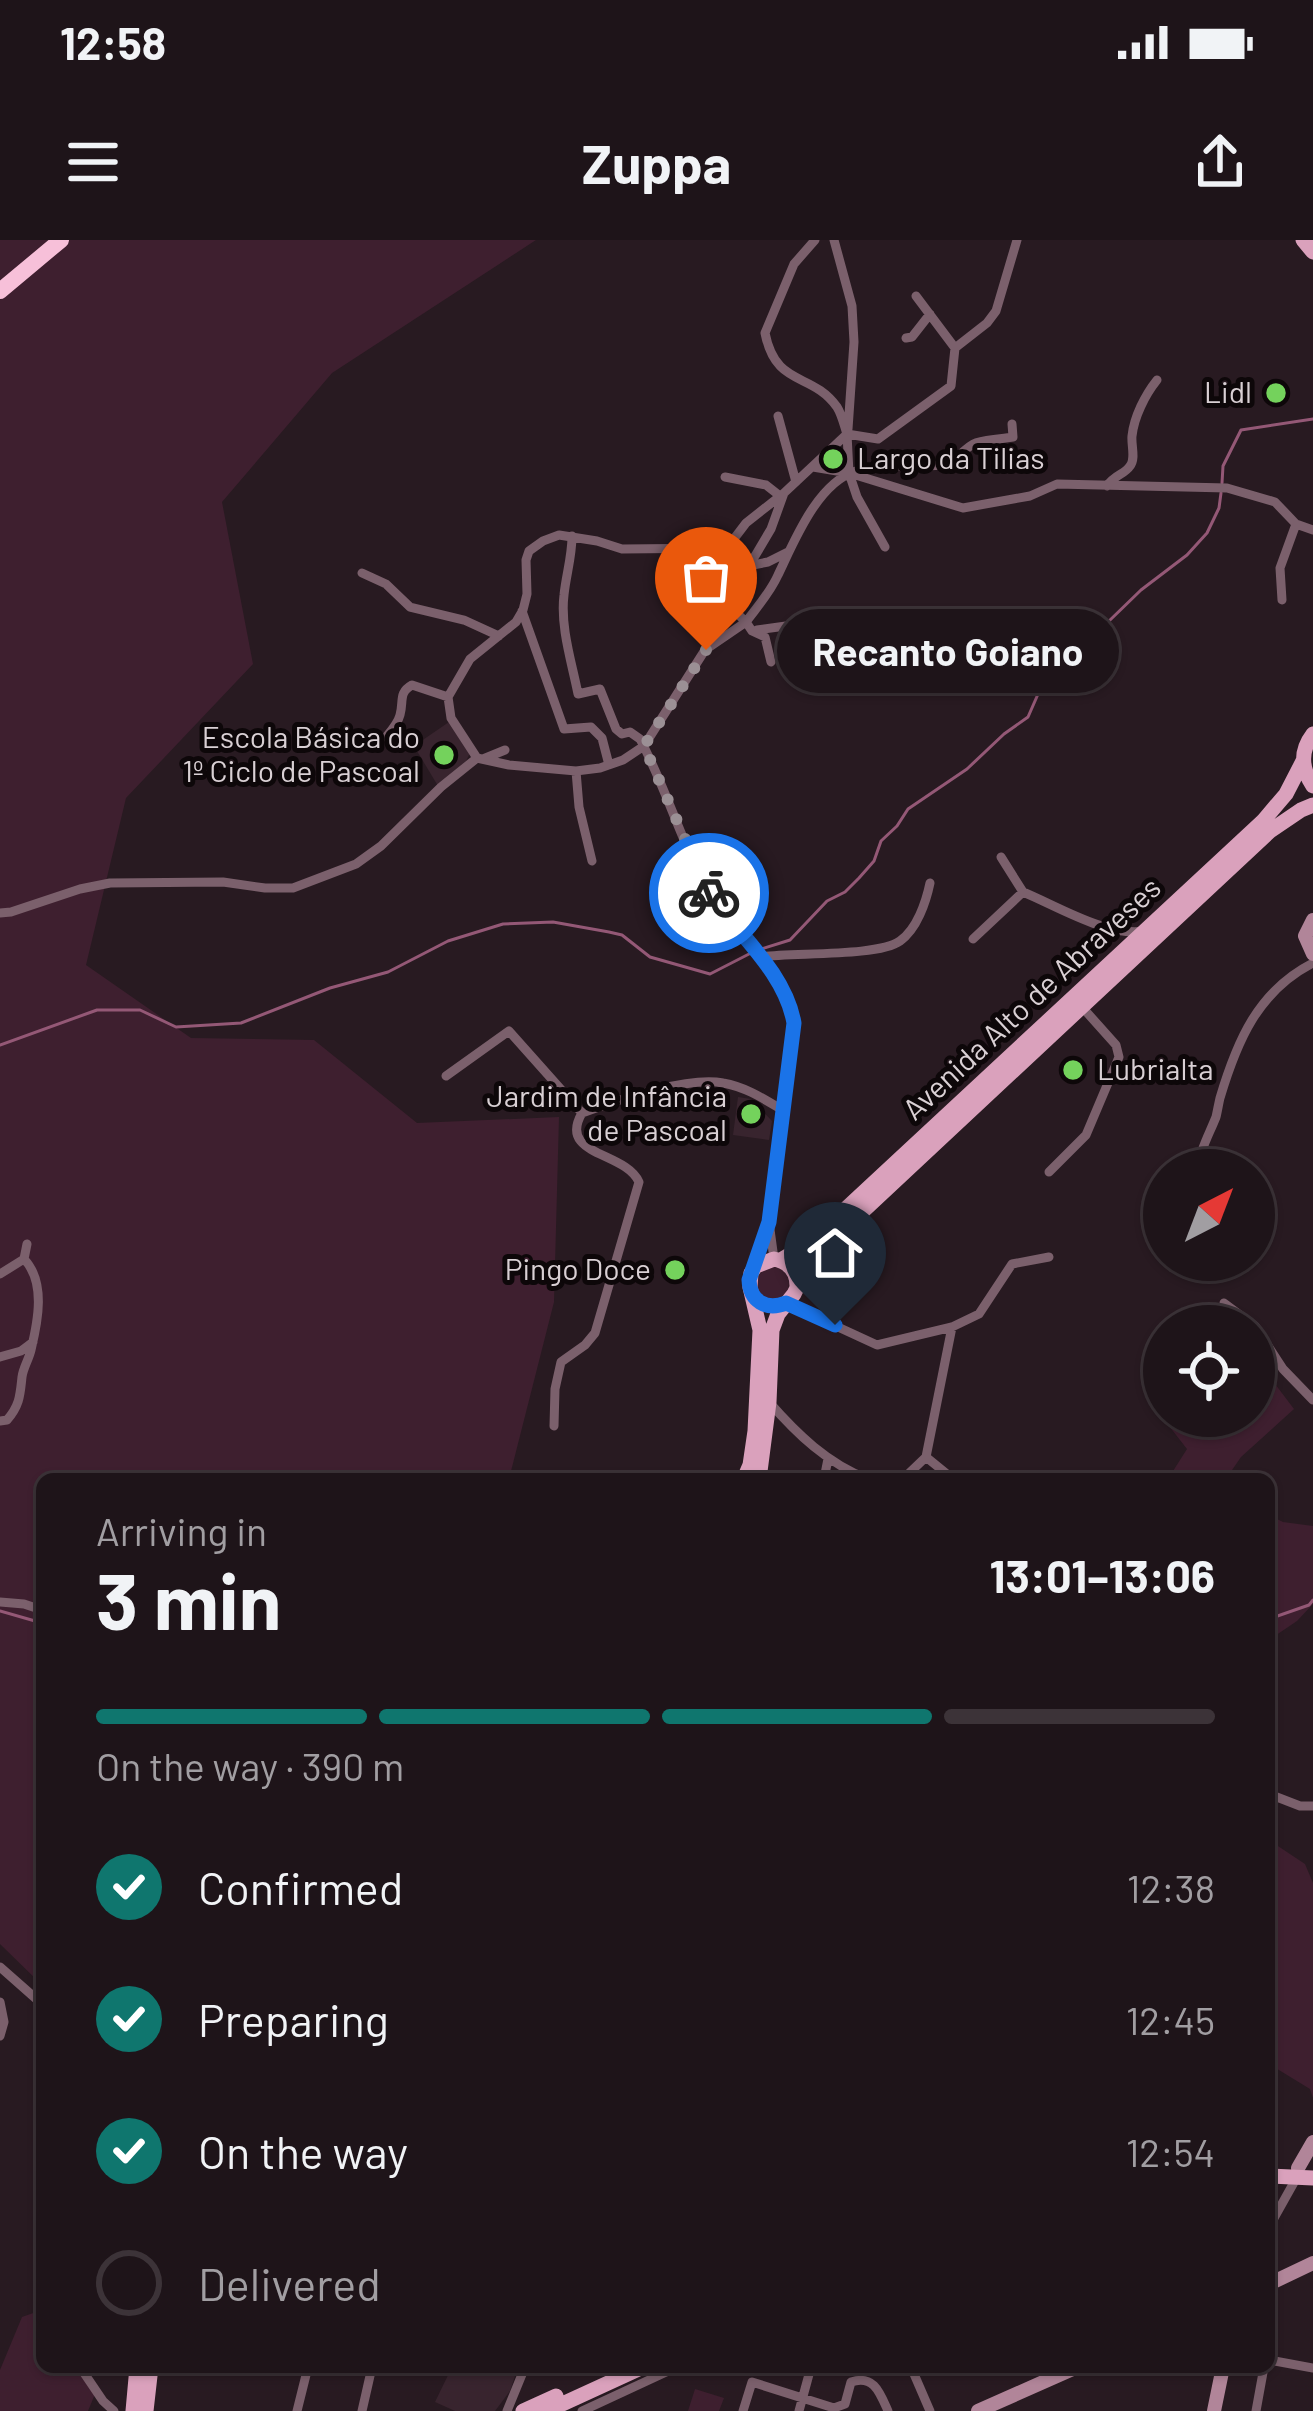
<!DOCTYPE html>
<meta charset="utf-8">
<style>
:root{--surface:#1e1419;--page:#2b2126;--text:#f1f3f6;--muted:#a19ea2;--line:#3c3338;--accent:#0f766e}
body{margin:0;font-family:Barlow,sans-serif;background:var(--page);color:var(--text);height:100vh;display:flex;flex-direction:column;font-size:45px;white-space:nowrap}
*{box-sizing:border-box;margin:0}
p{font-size:39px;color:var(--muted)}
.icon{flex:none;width:66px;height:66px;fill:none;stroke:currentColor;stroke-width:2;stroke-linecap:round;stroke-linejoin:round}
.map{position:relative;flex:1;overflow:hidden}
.panel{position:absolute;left:36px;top:1233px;width:1239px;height:900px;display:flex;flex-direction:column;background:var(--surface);border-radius:18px;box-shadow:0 3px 9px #0004,0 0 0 3px var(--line)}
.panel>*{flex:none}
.needle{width:78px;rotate:42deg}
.buttons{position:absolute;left:1143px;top:909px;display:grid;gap:24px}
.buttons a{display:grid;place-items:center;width:132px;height:132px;border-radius:50%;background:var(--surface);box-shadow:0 3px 9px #0004,0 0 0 3px var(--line);font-size:60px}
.pin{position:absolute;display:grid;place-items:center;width:102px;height:102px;color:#fff;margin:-123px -51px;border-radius:50% 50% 50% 0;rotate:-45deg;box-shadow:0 0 12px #0007}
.pin .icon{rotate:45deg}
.courier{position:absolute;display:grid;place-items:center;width:120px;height:120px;margin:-60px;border:9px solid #1a73e8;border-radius:50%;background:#fff;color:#222;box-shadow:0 3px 15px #0007}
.bubble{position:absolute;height:84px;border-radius:42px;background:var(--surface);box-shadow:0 3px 9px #0004,0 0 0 3px var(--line);font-size:39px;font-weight:700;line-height:84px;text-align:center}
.summary em{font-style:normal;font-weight:700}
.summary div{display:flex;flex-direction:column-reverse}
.summary{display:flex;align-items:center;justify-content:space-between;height:204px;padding:0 60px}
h1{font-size:78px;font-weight:700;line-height:90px}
.bar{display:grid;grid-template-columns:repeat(4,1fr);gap:18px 12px;align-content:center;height:144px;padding:0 60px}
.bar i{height:15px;border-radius:9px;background:var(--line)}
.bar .on{background:var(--accent)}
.bar p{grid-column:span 4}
ol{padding:0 60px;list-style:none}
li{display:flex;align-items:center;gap:36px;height:132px}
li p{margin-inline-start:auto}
li .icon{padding:12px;border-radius:50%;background:var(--accent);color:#fff;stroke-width:4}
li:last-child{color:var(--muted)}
li i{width:66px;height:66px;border:6px solid var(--line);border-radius:50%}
.status{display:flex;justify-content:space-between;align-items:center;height:84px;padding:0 60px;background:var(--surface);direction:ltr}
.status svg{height:33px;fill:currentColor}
header{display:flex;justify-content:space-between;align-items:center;height:156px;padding:0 60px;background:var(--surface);font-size:54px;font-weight:700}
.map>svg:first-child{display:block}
.built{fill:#38242e}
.green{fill:#3e1f2f}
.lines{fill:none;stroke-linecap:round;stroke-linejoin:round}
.stream{stroke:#945876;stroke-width:3}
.street{stroke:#7b606c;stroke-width:9}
.secondary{stroke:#b18599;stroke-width:14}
.primary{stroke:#daa1bc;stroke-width:15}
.highway{stroke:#f7c0d9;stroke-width:16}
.done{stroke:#9b9095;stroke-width:12;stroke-dasharray:0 21.6}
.route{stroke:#1a73e8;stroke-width:15}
.poi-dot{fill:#74d25c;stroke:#0d0709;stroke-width:4.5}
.labels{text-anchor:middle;stroke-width:10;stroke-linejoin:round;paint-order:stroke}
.poi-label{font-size:30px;fill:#d9d0d4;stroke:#0d0709;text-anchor:end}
.street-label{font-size:30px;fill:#d9d0d4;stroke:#0d0709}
</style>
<div class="status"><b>12:58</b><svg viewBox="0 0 49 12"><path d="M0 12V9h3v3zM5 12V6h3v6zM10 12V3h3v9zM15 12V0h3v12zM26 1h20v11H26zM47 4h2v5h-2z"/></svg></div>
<header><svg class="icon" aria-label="menu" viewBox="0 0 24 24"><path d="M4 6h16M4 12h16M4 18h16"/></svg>Zuppa<svg class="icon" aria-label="share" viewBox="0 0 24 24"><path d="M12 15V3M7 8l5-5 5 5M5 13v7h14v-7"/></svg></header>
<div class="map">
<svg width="1313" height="2171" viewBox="0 0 1313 2171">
<rect width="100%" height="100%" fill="#281a21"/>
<path class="built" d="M 449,482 L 470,513 L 466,521 L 438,546 L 414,506 Z
M 738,857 L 751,859 L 772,881 L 769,900 L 733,895 Z
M 452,2127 L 509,2127 L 517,2130 L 510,2151 L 495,2171 L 455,2171 L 435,2162 Z"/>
<path class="green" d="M 0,0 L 536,0 L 332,133 L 222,262 L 253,424 L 126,558 L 86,725 L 191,798 L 314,800 L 417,883 L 559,877 L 554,1062 L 509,1239 L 42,1239 L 42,1670 L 40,1672 L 42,1745 L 0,1704 Z
M757 1043a16 16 0 1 1 32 0a16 16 0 1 1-32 0Z
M 1254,1116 L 1294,1169 L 1241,1217 L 1230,1233 L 1231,1239 L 1168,1239 L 1187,1209 L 1159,1173 L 1164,1165 L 1164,1176 L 1254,1176 Z
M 1269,1275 L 1283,1282 L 1313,1286 L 1313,1364 L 1297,1381 L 1269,1400 Z
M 1269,1600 L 1305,1624 L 1313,1643 L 1313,1858 L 1310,1849 L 1274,1827 L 1269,1827 Z
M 39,2071 L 42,2075 L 42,2127 L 77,2127 L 95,2154 L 88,2171 L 0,2171 L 0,2130 L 22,2077 Z
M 695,2149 L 724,2158 L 719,2171 L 688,2171 Z"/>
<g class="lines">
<path class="stream" d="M 1222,243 L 1223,226 L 1241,190 L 1313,179
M 758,710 L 790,700 L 827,661 L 845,652 L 859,638 L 874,621 L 881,601 L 897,586 L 908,569 L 967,529 L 1004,494 L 1028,477 L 1042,445 L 1061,422 L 1076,413 L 1141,350 L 1187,315 L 1207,293 L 1219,268 L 1221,253
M 0,805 L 97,770 L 140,770 L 176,787 L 241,783 L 330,748 L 388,732 L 448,701 L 503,684 L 553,682 L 609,692 L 622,695 L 650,717 L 710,734 L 749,714
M 0,1371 L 42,1383
M 1269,1379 L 1309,1365 L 1313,1360"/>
<path class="street" d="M 815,0 L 794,24 L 765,93 C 776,148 811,131 837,167 C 842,175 844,185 847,194
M 834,0 L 852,66 L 854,102 L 848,189
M 916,56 L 955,108
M 906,98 L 912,97 L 930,74
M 778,176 L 796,242
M 847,194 L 878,199 L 951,146 L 955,108 L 987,83 L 996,71 L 1017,0
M 849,233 L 963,268 L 1030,256 L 1057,244 L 1227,248 L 1275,262 L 1296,284 L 1313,290
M 849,233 L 857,257 L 885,307
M 725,237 L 766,245 L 780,256
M 1107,246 C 1115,234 1124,235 1130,226 C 1136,219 1131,205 1132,196 C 1134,177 1145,155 1157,140
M 784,253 L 746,283 L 727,308 L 735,335 L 755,316 L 771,289 L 784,253 L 847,194 L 849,233 L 813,227
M 572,296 C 572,317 566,335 564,355 C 560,387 572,423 578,454 L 600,449 L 616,489 L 622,494 L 630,492 L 640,499 C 666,548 682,603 708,652 C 734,698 785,729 794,783 L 769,982 L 774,1019
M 748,326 L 768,322 L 788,312
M 362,333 L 386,344 L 410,367 L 464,380 L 499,396
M 1282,360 L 1280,328 L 1296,284
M 522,371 L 564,489 L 591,487 L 602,498 L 609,525
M 757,390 L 786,386
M 771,422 L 765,397 L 752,391 L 746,382 C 757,367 770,353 778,335 C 794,302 817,243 856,231 C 887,222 920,229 951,224 C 977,196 976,203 1013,197 L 1012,184
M 386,497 C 391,491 398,483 400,475 C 404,461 398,453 412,445 L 448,457
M 477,518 L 451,478 L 448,457 L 470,419 L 516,382 L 523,370 L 527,354 L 526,320 L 529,311 L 543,301 L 559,295 L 597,301 L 622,309 L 727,308
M 477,518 L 509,525 L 576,531 L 600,528 L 623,520 L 644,506 L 705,410 L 725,362 L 746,382 L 705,410
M 483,519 L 505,510
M 576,531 L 579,567 L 592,621
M 1001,617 L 1023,652
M 0,673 L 11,672 L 80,649 L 110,643 L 223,642 L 265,648 L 293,648 L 356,624 L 381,606 L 441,547 L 477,518
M 973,699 L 1023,652 C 1057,666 1107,697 1144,691
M 759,717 C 791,712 878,717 900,701 C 917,689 926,662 930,643
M 446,836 L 509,791 L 582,873 C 615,861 689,836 723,843 C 746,847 764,859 784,871
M 1198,930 C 1201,907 1208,897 1216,877 C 1217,873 1219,862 1220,858 C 1237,801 1258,751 1313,723
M 1049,932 L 1086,895 L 1119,817 L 1116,805 L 1082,767
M 756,1026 L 766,993
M 0,1034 L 24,1019
M 786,1063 L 877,1105 L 952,1087 L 979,1074 L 1012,1024 L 1049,1017
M 1224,1063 L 1255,1086 L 1283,1129 L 1313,1160
M 0,1117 L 21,1111 L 33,1102
M 769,1162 C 797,1194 828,1224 868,1239
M 0,1181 L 7,1180 C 20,1165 20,1155 22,1137 C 23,1128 29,1119 31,1110 C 38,1081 46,1042 24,1019 L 27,1004
M 554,1186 L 555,1149 L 561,1122 L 585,1105 L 595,1093 L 639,942 C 625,911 557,916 582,873
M 926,1217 L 953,1239
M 824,1239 L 828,1219
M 903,1239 L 926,1217 L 952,1087
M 0,1362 L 24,1364 L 42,1370
M 1269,1554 L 1300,1566 L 1313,1566
M 0,1727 L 42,1764
M 0,1762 L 4,1782 L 0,1796
M 1269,1987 L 1297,1937
M 1269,2120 L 1313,2128
M 80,2127 L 103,2161 L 114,2171
M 911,2127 L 930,2171
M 297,2171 L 308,2127
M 362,2171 L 372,2127
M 507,2171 L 525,2127
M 582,2171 L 677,2127
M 743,2171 L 752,2142 L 834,2168 L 845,2164 L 851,2142 C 874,2134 880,2153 888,2171
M 799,2171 L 811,2127
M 1256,2171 L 1264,2127"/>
<path class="secondary" d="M 1313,680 L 1305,696 L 1313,714
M 1298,1928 L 1313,1902
M 1269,2044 L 1313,2023
M 978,2171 L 1077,2127
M 1214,2171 L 1223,2127"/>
<path class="primary" d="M 1303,0 L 1313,12
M 1313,494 C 1300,511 1301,528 1313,546
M 781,1020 L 809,1003 L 1263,581 L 1286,554 L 1303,521
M 744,1239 L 750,1225 L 755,1191 L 760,1090 L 750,1047 L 751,1033 L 756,1026 L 774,1019 C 789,1022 797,1031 797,1046
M 759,1239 L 769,1162 L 772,1090 L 778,1074 L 794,1054 L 805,1031 L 816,1015 L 1270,591 L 1301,570 L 1313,565
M 1269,1936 L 1313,1938
M 133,2171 L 137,2127
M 146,2171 L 151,2127
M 523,2171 L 556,2156
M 547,2171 L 643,2127"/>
<path class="highway" d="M 0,51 L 61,0"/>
</g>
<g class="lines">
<path class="done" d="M 706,410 L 644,506 L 709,653"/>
<path class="route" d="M 709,653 C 738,694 785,732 794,783 L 769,982 L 749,1040 C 750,1061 766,1071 786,1063 L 835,1085"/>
</g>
<g class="poi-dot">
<circle cx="1276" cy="153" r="12"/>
<circle cx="833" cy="219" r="12"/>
<circle cx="444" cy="515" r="12"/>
<circle cx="1073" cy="830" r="12"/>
<circle cx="751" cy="874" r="12"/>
<circle cx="675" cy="1030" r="12"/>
</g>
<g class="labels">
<g class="poi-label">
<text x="1252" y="163">Lidl</text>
<text x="857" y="229" text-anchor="start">Largo da Tilias</text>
<text x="420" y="508">Escola Básica do<tspan x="420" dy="34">1º Ciclo de Pascoal</tspan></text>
<text x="1097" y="840" text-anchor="start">Lubrialta</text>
<text x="727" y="867">Jardim de Infância<tspan x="727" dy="34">de Pascoal</tspan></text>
<text x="651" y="1040">Pingo Doce</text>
</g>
<g class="street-label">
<text transform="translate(1032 759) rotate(-43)" y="10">Avenida Alto de Abraveses</text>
</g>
</g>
</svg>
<div class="buttons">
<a><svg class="needle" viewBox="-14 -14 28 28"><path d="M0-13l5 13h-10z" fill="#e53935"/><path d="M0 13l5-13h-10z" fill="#a19ea2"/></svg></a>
<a><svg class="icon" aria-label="locate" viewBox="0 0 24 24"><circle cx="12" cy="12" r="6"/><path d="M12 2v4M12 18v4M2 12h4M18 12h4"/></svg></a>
</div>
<div class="pin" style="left:706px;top:410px;background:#ea580c"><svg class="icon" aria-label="bag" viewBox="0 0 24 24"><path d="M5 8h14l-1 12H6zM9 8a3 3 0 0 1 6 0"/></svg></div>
<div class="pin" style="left:835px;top:1085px;background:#1f2937"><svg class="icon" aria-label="home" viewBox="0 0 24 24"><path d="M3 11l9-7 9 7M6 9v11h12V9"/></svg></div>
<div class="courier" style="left:709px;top:653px"><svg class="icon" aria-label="bike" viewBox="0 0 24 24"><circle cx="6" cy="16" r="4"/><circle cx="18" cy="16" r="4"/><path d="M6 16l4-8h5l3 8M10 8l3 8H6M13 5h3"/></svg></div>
<div class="bubble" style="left:777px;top:369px;width:342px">Recanto Goiano</div>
<section class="panel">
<div class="summary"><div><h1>3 min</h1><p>Arriving in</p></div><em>13:01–13:06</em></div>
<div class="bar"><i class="on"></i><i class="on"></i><i class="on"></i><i></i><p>On the way · 390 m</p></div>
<ol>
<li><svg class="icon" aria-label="check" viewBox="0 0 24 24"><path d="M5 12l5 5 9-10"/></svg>Confirmed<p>12:38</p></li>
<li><svg class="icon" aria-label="check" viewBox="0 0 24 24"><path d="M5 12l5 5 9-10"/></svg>Preparing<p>12:45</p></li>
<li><svg class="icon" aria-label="check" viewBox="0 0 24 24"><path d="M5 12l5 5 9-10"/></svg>On the way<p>12:54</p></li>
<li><i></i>Delivered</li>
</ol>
</section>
</div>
